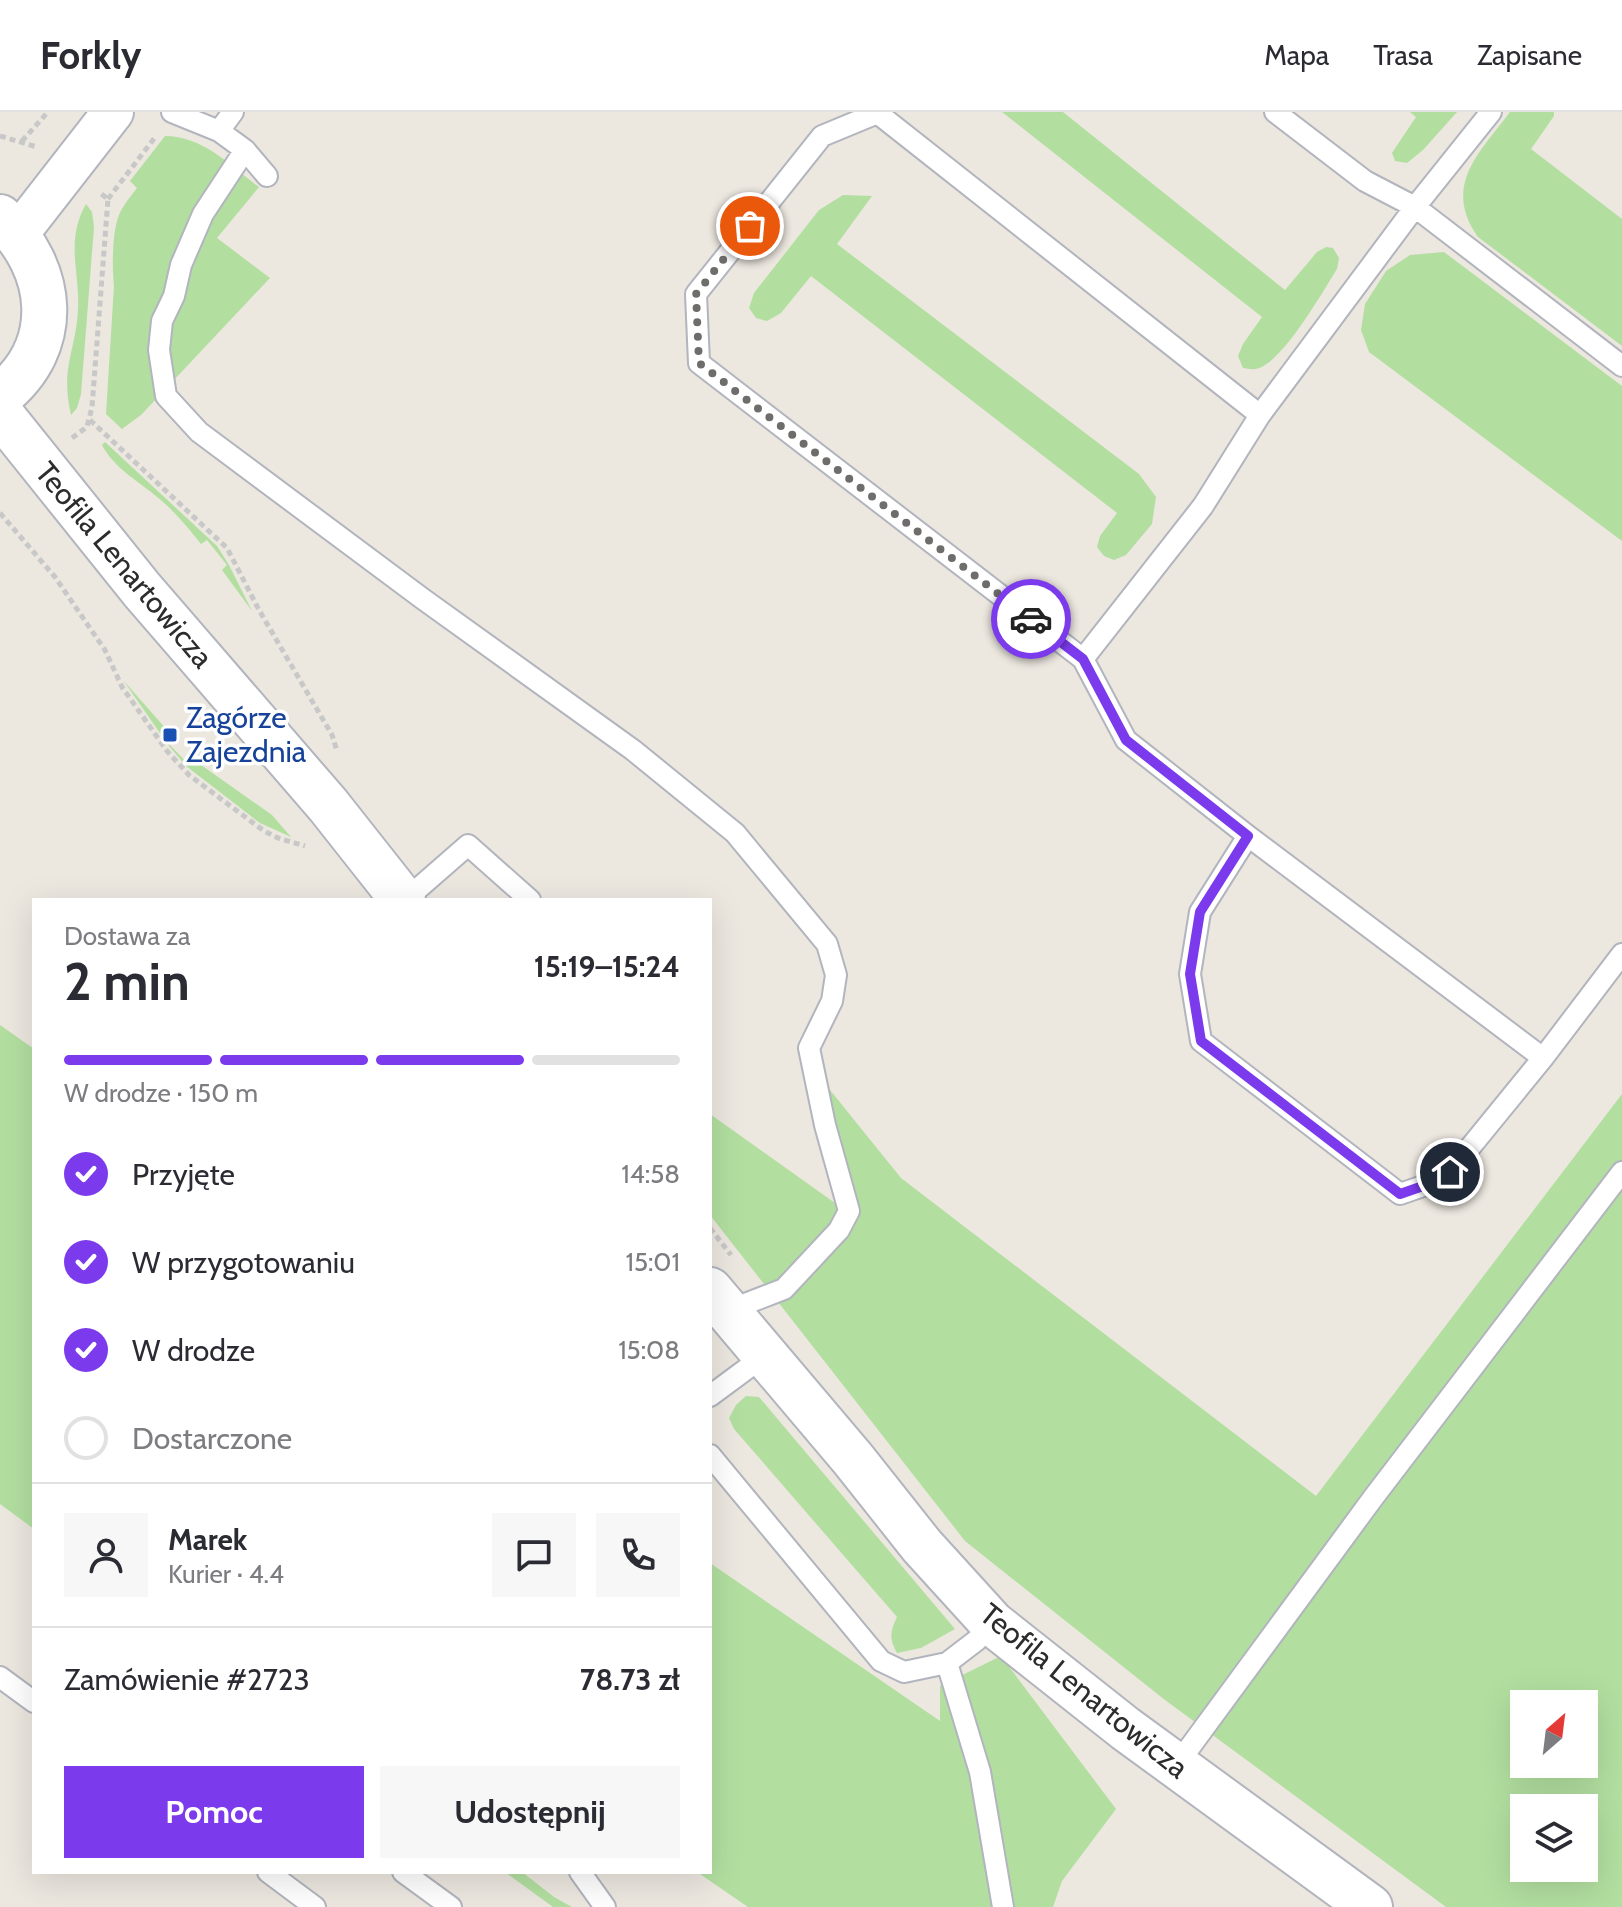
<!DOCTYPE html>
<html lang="pl">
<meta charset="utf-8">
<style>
:root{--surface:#fff;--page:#f7f7f7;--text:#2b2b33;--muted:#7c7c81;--line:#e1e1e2;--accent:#7c3aed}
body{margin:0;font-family:Cabin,sans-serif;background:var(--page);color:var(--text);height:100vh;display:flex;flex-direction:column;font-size:30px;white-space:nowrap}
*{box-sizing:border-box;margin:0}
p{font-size:26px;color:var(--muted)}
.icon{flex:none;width:44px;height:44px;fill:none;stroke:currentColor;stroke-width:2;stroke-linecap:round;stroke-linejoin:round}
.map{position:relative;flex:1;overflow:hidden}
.side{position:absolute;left:32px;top:786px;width:680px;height:976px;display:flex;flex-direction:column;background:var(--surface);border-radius:0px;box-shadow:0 8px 32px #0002}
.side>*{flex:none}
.needle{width:52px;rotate:28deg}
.tools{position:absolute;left:1510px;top:1578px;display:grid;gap:16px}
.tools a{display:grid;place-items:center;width:88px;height:88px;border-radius:0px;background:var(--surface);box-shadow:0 8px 32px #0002;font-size:40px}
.pin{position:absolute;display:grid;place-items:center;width:68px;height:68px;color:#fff;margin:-34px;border:4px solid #fff;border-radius:50%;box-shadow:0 2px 8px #0007}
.courier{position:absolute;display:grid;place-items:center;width:80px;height:80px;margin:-40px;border:6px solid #7c3aed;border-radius:50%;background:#fff;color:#222;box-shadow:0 2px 10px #0007}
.headline em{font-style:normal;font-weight:700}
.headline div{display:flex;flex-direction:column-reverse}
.headline{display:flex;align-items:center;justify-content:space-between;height:136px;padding:0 32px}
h1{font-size:52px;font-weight:700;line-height:60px}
.bar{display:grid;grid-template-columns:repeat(4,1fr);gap:12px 8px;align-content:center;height:96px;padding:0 32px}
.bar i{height:10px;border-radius:6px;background:var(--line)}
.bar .active{background:var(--accent)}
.bar p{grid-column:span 4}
.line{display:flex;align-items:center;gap:20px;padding:0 32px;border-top:2px solid var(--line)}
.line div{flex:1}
.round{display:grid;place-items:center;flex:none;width:84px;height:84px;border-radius:0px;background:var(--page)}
ol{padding:0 32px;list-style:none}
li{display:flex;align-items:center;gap:24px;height:88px}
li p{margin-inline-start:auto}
li .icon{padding:8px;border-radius:50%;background:var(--accent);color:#fff;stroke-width:4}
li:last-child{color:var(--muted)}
li i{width:44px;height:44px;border:4px solid var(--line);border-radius:50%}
.action{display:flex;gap:16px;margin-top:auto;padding:16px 32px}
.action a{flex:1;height:92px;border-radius:0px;background:var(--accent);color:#fff;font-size:32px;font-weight:700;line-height:92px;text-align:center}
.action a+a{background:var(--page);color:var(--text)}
header{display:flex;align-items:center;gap:48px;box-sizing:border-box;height:112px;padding:0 40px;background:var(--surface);border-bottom:2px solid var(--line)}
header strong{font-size:38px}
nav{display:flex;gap:44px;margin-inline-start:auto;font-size:28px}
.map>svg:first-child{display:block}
.green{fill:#b2dfa0;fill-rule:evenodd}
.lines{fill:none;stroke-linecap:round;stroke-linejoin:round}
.service-casing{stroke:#b2b4be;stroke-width:24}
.minor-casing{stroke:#b2b4be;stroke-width:44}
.tertiary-casing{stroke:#b2b4be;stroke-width:48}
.path{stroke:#c8c8c8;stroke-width:5;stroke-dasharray:6 4;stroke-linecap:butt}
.service{stroke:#fff;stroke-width:20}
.minor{stroke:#fff;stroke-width:40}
.tertiary{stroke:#fff;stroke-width:44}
.done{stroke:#6f6d6b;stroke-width:8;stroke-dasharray:0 14.4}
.route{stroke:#7c3aed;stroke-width:10}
.transit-dot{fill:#1a4fb4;stroke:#fff;stroke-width:3}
.labels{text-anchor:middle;stroke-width:7;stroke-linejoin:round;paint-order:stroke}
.street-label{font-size:30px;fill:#2c2c2c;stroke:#fff}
.transit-label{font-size:30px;fill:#164399;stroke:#fff;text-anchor:start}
</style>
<header>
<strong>Forkly</strong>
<nav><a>Mapa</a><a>Trasa</a><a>Zapisane</a></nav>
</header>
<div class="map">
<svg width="1622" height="1795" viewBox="0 0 1622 1795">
<rect width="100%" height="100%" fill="#ece7df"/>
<path class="green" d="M 1002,0 L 1063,0 L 1285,178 L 1317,140 L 1326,135 L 1333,136 L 1339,146 L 1337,157 C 1323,179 1281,254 1255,257 C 1251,258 1247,256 1243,256 L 1238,244 L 1243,232 L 1262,205 Z
M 1410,0 L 1457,0 L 1423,38 L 1407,51 L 1395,49 L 1392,41 L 1416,5 Z
M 1510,0 L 1554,0 L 1554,4 L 1531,37 L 1622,107 L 1622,234 L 1478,125 C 1442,74 1479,41 1510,0 Z
M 165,24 C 203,24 231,54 259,75 L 217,126 L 270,166 L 141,303 L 122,317 L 106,302 L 114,174 C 112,155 112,120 119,103 C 123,93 131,84 137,76 L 130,69 Z
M 843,83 L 872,84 L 837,132 L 1139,362 L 1156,385 L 1152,412 L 1126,443 L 1114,448 L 1104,444 L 1097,435 L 1100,424 L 1117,401 L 811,164 L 781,201 L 767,209 L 756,206 L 749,196 L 754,181 L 819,98 Z
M 86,92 L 92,100 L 94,115 L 81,282 L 77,296 L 71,303 C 60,255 76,240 78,197 C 80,159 65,129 86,92 Z
M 1444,140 L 1622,274 L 1622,429 L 1369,240 L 1361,218 L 1365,192 L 1386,159 L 1410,143 Z
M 105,330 L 217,434 L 229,453 L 252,499 L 222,458 L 227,453 L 207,428 L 201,432 C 189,417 177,402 162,389 C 142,371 115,358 102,333 Z
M 123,568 L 174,626 L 169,632 L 189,653 L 194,648 L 272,703 L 291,725 L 260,711 L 186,654 L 169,634 Z
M 0,913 L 34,937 L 34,1417 L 0,1392 Z
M 801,942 L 901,1066 L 1316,1384 L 1622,982 L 1622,1795 L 1446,1795 L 1165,1588 L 965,1429 L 710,1103 L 710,1002 L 835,1091 ZM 1524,1592 L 1584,1592 L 1584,1652 L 1524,1652 ZM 1524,1696 L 1584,1696 L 1584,1756 L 1524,1756 Z
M 746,1284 L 759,1285 L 955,1517 L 921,1536 L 897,1541 C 889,1527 890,1519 897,1505 L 734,1317 L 729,1306 L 736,1293 Z
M 710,1451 L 940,1609 L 940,1574 L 1001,1544 L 1116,1697 L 1062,1769 L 1053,1795 L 748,1795 L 697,1760 L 710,1760 Z
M 505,1760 L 522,1760 L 554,1785 L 572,1795 L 553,1795 Z"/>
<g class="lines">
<defs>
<path id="service" d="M 172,0 L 219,19 L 233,0
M 876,0 L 1260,303
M 880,0 L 822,24 L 696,182 L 699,251 L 1083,547 L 1126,628 L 1248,724 L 1543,946
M 1275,0 L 1365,69 L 1415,95 L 1622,254
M 219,19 L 245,38 L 267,64
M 245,38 L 203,102 L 181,153 L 174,184 L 162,209 L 159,238 L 166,284 L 199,320 L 423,487 L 633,638 L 735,721 L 827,832 L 836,863 L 832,889 L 809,936 L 825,1013 L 849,1099 L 839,1118 L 784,1177 L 727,1199
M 1083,547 L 1203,394 L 1260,303 L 1415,95 L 1491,0
M 1248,724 L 1200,800 L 1190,862 L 1201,929 L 1400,1082 L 1426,1073 L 1450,1060 L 1543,946 L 1622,842
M 405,788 L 468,733 L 530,788
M 710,1284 L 764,1244
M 710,1343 L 881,1549 L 904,1560 L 947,1551 L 977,1528 L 992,1511
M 947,1551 L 980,1660 L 1003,1795
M 0,1565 L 34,1590
M 1176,1654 L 1373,1386 L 1622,1060
M 268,1760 L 315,1795
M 403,1760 L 451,1795
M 580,1760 L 605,1795"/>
<path id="minor" d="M 18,122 L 113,0"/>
<path id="tertiary" d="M 0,105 C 55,157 63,234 0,284
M 0,301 L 142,478 L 328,693 L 403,788
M 710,1178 L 853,1347 L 922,1434 L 992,1511 L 1126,1617 L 1370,1795"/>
</defs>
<use href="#service" class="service-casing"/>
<use href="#minor" class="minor-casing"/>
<use href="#tertiary" class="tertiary-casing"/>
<path class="path" d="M 0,24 L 37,35
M 22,29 L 48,0
M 108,87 L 156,24
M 90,308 L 227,436 L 259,498 L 332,623 L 337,639
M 72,326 L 87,315 L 92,295 L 108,87 L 100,81
M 0,401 L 55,465 L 105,538 L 122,575 L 167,639 L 189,663 L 264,719 L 278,726 L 305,734
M 710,1116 L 731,1143"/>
<use href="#service" class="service"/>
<use href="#minor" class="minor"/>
<use href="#tertiary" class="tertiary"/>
</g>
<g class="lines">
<path class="done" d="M 750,114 L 696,182 L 699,251 L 1031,507"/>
<path class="route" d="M 1031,507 L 1083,547 L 1126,628 L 1248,724 L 1200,800 L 1190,862 L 1201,929 L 1400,1082 L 1426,1073 L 1450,1060"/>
</g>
<rect class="transit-dot" x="162" y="615" width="16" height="16" rx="4"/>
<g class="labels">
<g class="street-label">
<text transform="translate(124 453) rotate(50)" y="10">Teofila Lenartowicza</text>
<text transform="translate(1084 1579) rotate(39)" y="10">Teofila Lenartowicza</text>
</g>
<g class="transit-label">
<text x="186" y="616">Zagórze<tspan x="186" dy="34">Zajezdnia</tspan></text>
</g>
</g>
</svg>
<div class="tools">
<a><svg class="needle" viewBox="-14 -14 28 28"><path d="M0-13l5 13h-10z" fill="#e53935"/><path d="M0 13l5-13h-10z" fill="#7c7c81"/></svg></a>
<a><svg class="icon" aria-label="layers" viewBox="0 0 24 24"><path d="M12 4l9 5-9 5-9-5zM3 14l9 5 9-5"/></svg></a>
</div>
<div class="pin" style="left:750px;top:114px;background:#ea580c"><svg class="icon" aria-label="bag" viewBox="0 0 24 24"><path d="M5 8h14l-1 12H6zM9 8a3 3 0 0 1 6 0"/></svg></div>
<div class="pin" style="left:1450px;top:1060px;background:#1f2937"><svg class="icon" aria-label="home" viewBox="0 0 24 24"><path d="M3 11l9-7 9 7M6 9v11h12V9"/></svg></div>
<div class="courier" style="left:1031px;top:507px"><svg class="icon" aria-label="car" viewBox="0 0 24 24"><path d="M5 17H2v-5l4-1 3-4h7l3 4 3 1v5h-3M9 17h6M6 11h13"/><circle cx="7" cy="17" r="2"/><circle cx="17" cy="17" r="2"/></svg></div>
<section class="side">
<div class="headline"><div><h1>2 min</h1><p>Dostawa za</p></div><em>15:19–15:24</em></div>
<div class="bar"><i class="active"></i><i class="active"></i><i class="active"></i><i></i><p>W drodze · 150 m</p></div>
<ol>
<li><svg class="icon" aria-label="check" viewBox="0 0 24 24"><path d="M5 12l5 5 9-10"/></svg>Przyjęte<p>14:58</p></li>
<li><svg class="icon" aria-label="check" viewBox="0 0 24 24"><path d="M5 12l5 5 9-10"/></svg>W przygotowaniu<p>15:01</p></li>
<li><svg class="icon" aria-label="check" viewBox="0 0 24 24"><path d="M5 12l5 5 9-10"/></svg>W drodze<p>15:08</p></li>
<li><i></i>Dostarczone</li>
</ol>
<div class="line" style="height:144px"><a class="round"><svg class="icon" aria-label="person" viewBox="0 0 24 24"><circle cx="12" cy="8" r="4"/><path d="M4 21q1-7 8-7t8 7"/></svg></a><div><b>Marek</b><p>Kurier · 4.4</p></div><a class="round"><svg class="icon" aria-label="chat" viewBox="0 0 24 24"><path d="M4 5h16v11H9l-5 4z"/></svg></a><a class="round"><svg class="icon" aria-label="phone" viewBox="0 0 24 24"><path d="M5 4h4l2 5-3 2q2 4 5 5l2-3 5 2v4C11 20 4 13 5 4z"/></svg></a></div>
<div class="line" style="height:104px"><div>Zamówienie #2723</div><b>78.73 zł</b></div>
<div class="action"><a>Pomoc</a><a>Udostępnij</a></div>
</section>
</div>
